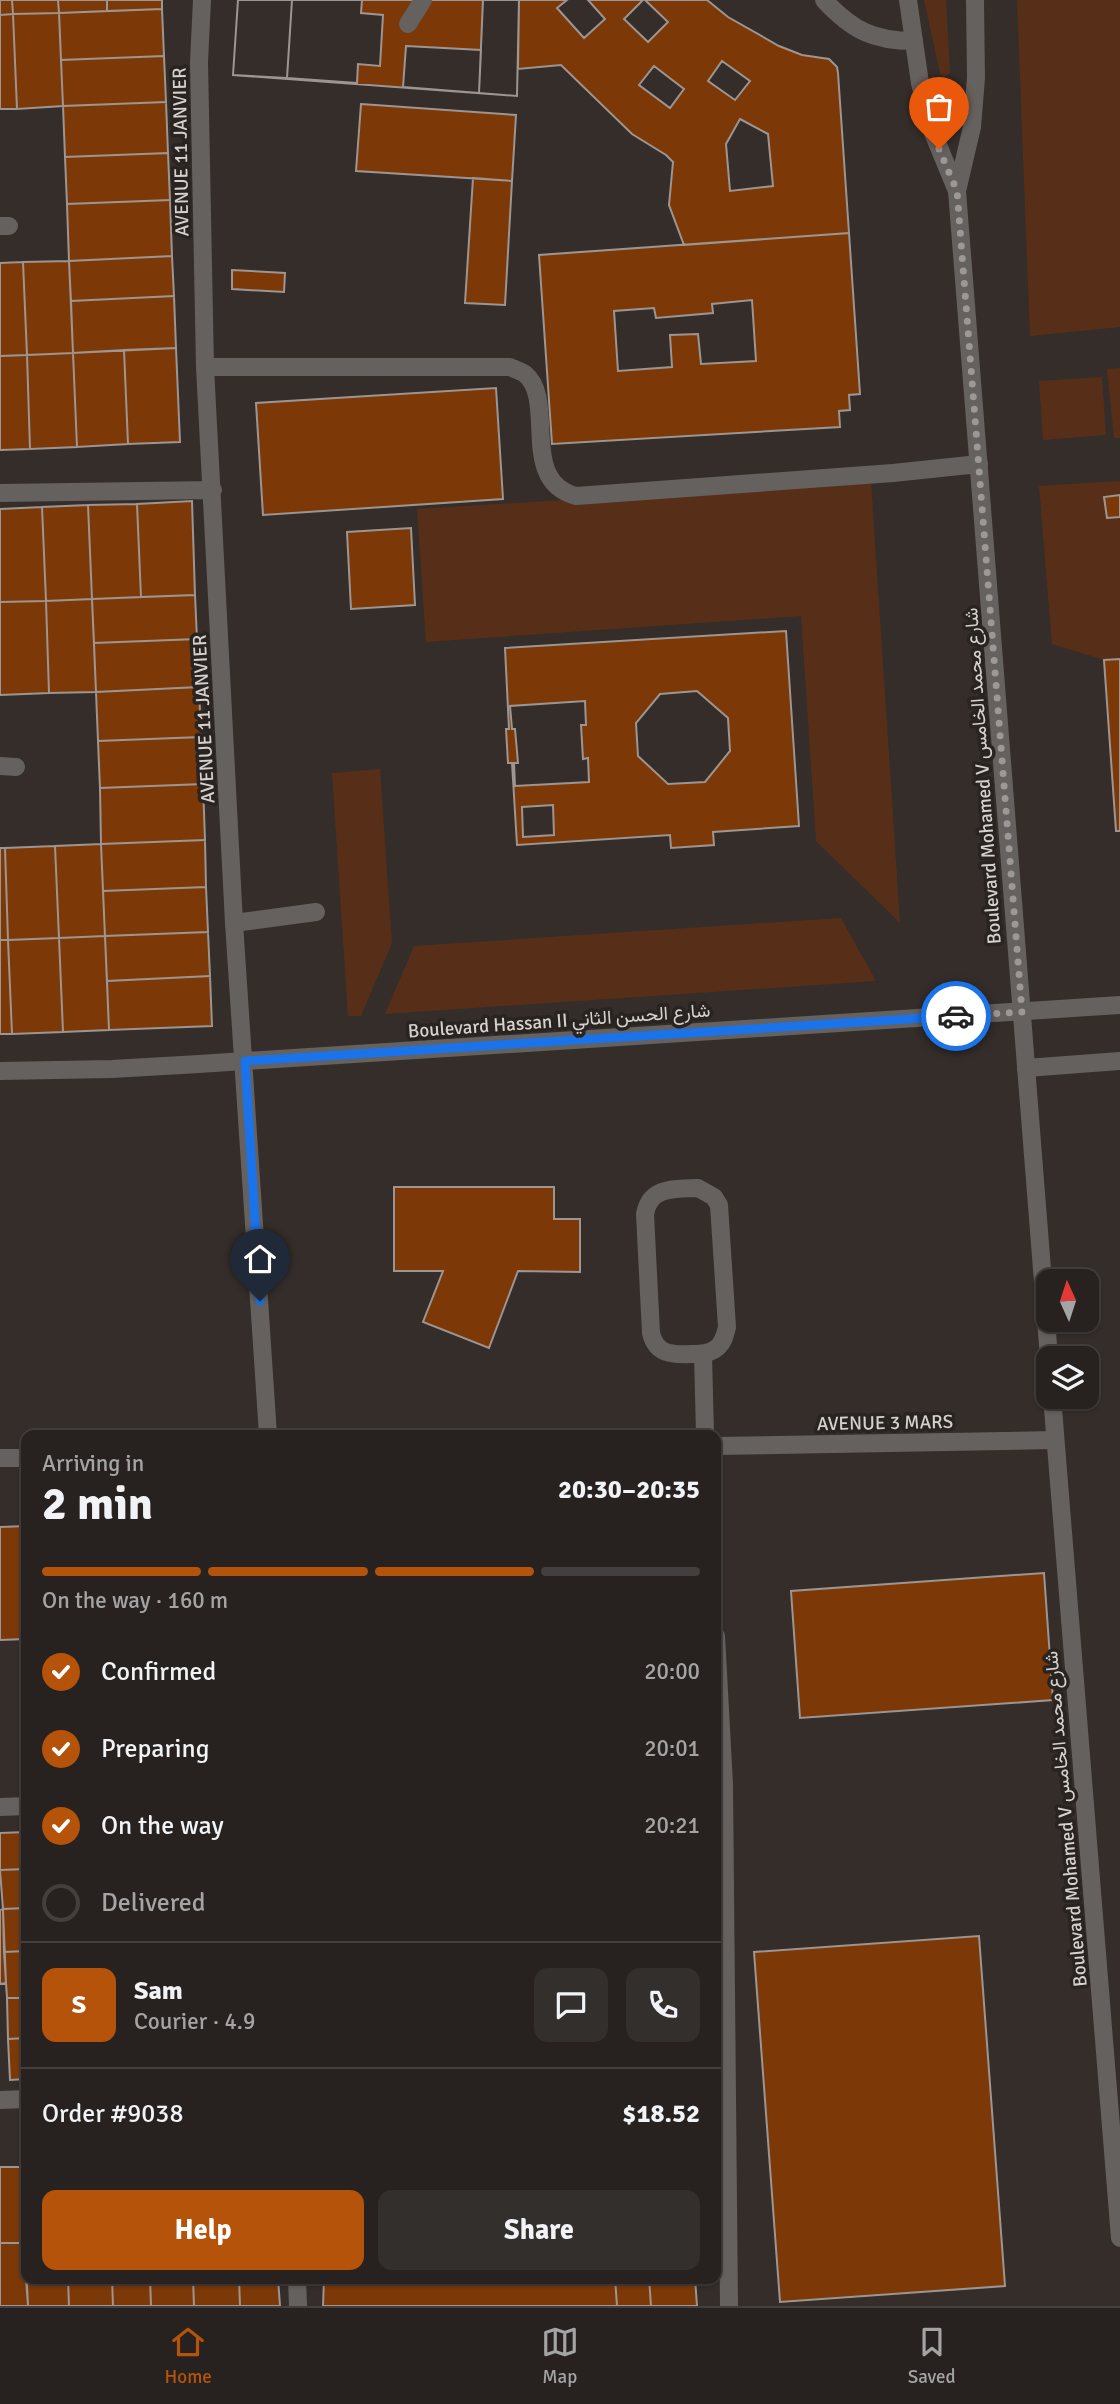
<!DOCTYPE html>
<meta charset="utf-8">
<style>
:root{--surface:#272220;--page:#332f2d;--text:#f1f3f6;--muted:#a4a4a5;--line:#433f3e;--accent:#b45309}
body{margin:0;font-family:Signika,Vazirmatn,sans-serif;background:var(--page);color:var(--text);height:100vh;display:flex;flex-direction:column;font-size:26px;white-space:nowrap}
*{box-sizing:border-box;margin:0}
p{font-size:23px;color:var(--muted)}
.icon{flex:none;width:38px;height:38px;fill:none;stroke:currentColor;stroke-width:2;stroke-linecap:round;stroke-linejoin:round}
.map{position:relative;flex:1;overflow:hidden}
.panel{position:absolute;left:21px;top:1430px;width:700px;height:854px;display:flex;flex-direction:column;background:var(--surface);border-radius:14px;box-shadow:0 2px 5px #0004,0 0 0 2px var(--line)}
.panel>*{flex:none}
.needle{width:46px;rotate:357deg}
.controls{position:absolute;left:1036px;top:1269px;display:grid;gap:14px}
.controls a{display:grid;place-items:center;width:63px;height:63px;border-radius:14px;background:var(--surface);box-shadow:0 2px 5px #0004,0 0 0 2px var(--line);font-size:35px}
.pin{position:absolute;display:grid;place-items:center;width:60px;height:60px;color:#fff;margin:-72px -30px;border-radius:50% 50% 50% 0;rotate:-45deg;box-shadow:0 0 7px #0007}
.pin .icon{rotate:45deg}
.courier{position:absolute;display:grid;place-items:center;width:70px;height:70px;margin:-35px;border:5px solid #1a73e8;border-radius:50%;background:#fff;color:#222;box-shadow:0 2px 9px #0007}
.summary em{font-style:normal;font-weight:700}
.summary div{display:flex;flex-direction:column-reverse}
.summary{display:flex;align-items:center;justify-content:space-between;height:119px;padding:0 21px}
h1{font-size:46px;font-weight:700;line-height:52px}
.bar{display:grid;grid-template-columns:repeat(4,1fr);gap:10px 7px;align-content:center;height:84px;padding:0 21px}
.bar i{height:9px;border-radius:5px;background:var(--line)}
.bar .current{background:var(--accent)}
.bar p{grid-column:span 4}
.line{display:flex;align-items:center;gap:18px;padding:0 21px;border-top:2px solid var(--line)}
.line div{flex:1}
.round{display:grid;place-items:center;flex:none;width:74px;height:74px;border-radius:14px;background:var(--page)}
ol{padding:0 21px;list-style:none}
li{display:flex;align-items:center;gap:21px;height:77px}
li p{margin-inline-start:auto}
li .icon{padding:7px;border-radius:50%;background:var(--accent);color:#fff;stroke-width:4}
li:last-child{color:var(--muted)}
li i{width:38px;height:38px;border:4px solid var(--line);border-radius:50%}
.action{display:flex;gap:14px;margin-top:auto;padding:14px 21px}
.action a{flex:1;height:80px;border-radius:14px;background:var(--accent);color:#fff;font-size:28px;font-weight:700;line-height:80px;text-align:center}
.action a+a{background:var(--page);color:var(--text)}
.tab-bar{display:flex;justify-content:space-around;align-items:center;height:98px;border-top:2px solid var(--line);background:var(--surface);font-size:19px;color:var(--muted)}
.tab-bar a{display:grid;justify-items:center;gap:4px}
.tab-bar .current{color:var(--accent)}
.map>svg:first-child{display:block}
.green{fill:#572f19}
.building{fill:#7c3807;stroke:#9d9591;stroke-width:2;fill-rule:evenodd}
.lines{fill:none;stroke-linecap:round;stroke-linejoin:round}
.service{stroke:#64615f;stroke-width:18}
.minor{stroke:#64615f;stroke-width:18}
.tertiary{stroke:#64615f;stroke-width:18}
.done{stroke:#9d9895;stroke-width:7;stroke-dasharray:0 12.6}
.route{stroke:#1a73e8;stroke-width:9}
.labels{text-anchor:middle;stroke-width:7;stroke-linejoin:round;paint-order:stroke}
.street-label{font-size:19px;fill:#d5d1cf;stroke:#2a2420}
</style>
<div class="map">
<svg width="1120" height="2306" viewBox="0 0 1120 2306">
<rect width="100%" height="100%" fill="#342d2a"/>
<path class="green" d="M 924,0 L 946,0 L 950,73 L 943,77 L 940,73 Z
M 1017,0 L 1120,0 L 1120,327 L 1030,336 Z
M 1120,368 L 1120,438 L 1114,438 L 1107,369 Z
M 1102,377 L 1106,435 L 1043,440 L 1039,381 Z
M 871,481 L 900,923 L 816,841 L 801,616 L 426,642 L 417,509 Z
M 1120,481 L 1120,659 L 1104,660 L 1052,644 L 1039,486 Z
M 380,769 L 392,943 L 361,1016 L 348,1016 L 332,773 Z
M 841,918 L 876,981 L 385,1014 L 414,946 Z"/>
<path class="building" d="M 0,0 L 12,0 L 13,14 L 0,15 Z
M 12,0 L 58,0 L 59,13 L 13,14 Z
M 58,0 L 107,0 L 107,11 L 59,13 Z
M 107,0 L 162,0 L 162,9 L 107,11 Z
M 238,0 L 519,0 L 517,96 L 233,75 Z
M 238,0 L 292,0 L 287,78 L 233,75 Z
M 292,0 L 362,0 L 361,13 L 383,15 L 380,66 L 358,64 L 357,83 L 287,78 Z
M 483,0 L 519,0 L 517,96 L 479,93 Z
M 519,0 L 567,0 L 557,8 L 584,38 L 605,19 L 588,0 L 643,0 L 624,19 L 648,42 L 668,22 L 645,0 L 707,0 L 728,17 L 779,46 L 802,55 L 829,59 L 837,67 L 838,73 L 849,233 L 684,245 L 669,205 L 673,162 L 666,155 L 632,134 L 561,65 L 518,69 ZM 722,61 L 750,81 L 735,100 L 708,81 ZM 654,66 L 684,89 L 670,108 L 639,85 ZM 740,119 L 768,134 L 773,186 L 730,191 L 726,144 Z
M 162,9 L 164,56 L 61,60 L 59,13 Z
M 59,13 L 63,106 L 17,109 L 13,14 Z
M 13,14 L 17,109 L 0,109 L 0,15 Z
M 406,46 L 481,50 L 479,93 L 403,87 Z
M 164,56 L 166,102 L 63,106 L 61,60 Z
M 166,102 L 168,153 L 65,157 L 63,106 Z
M 361,104 L 516,115 L 512,181 L 356,171 Z
M 168,153 L 170,200 L 67,204 L 65,157 Z
M 473,178 L 512,181 L 505,305 L 465,303 Z
M 170,200 L 172,256 L 69,261 L 67,204 Z
M 849,233 L 860,394 L 849,395 L 850,410 L 839,411 L 840,427 L 552,444 L 539,255 ZM 752,300 L 756,361 L 701,364 L 698,334 L 670,335 L 672,367 L 618,371 L 614,311 L 654,308 L 656,318 L 713,313 L 712,304 Z
M 172,256 L 174,296 L 71,301 L 69,261 Z
M 69,261 L 73,353 L 27,355 L 23,262 Z
M 23,262 L 27,355 L 0,356 L 0,263 Z
M 232,270 L 285,273 L 284,292 L 232,289 Z
M 174,296 L 176,348 L 73,353 L 71,301 Z
M 176,348 L 180,442 L 128,444 L 124,350 Z
M 124,350 L 128,444 L 77,447 L 73,353 Z
M 73,353 L 77,447 L 30,449 L 27,355 Z
M 27,355 L 30,449 L 0,450 L 0,356 Z
M 496,388 L 503,499 L 263,515 L 256,403 Z
M 1120,495 L 1120,517 L 1107,518 L 1104,497 Z
M 192,501 L 195,595 L 141,597 L 137,504 Z
M 137,504 L 141,597 L 92,599 L 88,505 Z
M 88,505 L 92,599 L 46,601 L 42,507 Z
M 42,507 L 46,601 L 0,602 L 0,509 Z
M 411,528 L 415,605 L 351,609 L 347,532 Z
M 195,595 L 197,639 L 94,643 L 92,599 Z
M 92,599 L 96,692 L 49,693 L 46,601 Z
M 46,601 L 49,693 L 0,695 L 0,602 Z
M 786,631 L 799,826 L 713,832 L 714,845 L 671,848 L 670,835 L 517,845 L 512,763 L 508,763 L 506,729 L 509,729 L 505,648 ZM 585,701 L 586,725 L 581,725 L 583,759 L 588,758 L 589,782 L 515,786 L 514,763 L 518,763 L 515,729 L 512,729 L 510,706 Z
M 197,639 L 199,687 L 96,692 L 94,643 Z
M 1120,659 L 1120,831 L 1116,831 L 1104,660 Z
M 199,687 L 201,737 L 98,741 L 96,692 Z
M 697,691 L 728,718 L 730,751 L 705,782 L 668,784 L 638,756 L 636,723 L 660,694 Z
M 201,737 L 203,784 L 100,788 L 98,741 Z
M 203,784 L 205,840 L 101,844 L 100,788 Z
M 553,805 L 554,835 L 523,837 L 522,807 Z
M 205,840 L 206,887 L 103,891 L 101,844 Z
M 101,844 L 105,936 L 59,938 L 55,846 Z
M 55,846 L 59,938 L 8,940 L 5,848 Z
M 0,848 L 5,848 L 8,940 L 0,940 Z
M 206,887 L 208,932 L 105,936 L 103,891 Z
M 208,932 L 210,976 L 107,981 L 105,936 Z
M 105,936 L 109,1030 L 63,1032 L 59,938 Z
M 59,938 L 63,1032 L 12,1034 L 8,940 Z
M 0,940 L 8,940 L 12,1034 L 0,1034 Z
M 210,976 L 212,1026 L 109,1030 L 107,981 Z
M 394,1187 L 554,1187 L 554,1219 L 580,1219 L 580,1272 L 518,1271 L 489,1348 L 423,1322 L 443,1271 L 394,1271 Z
M 26,1526 L 26,1639 L 0,1640 L 0,1527 Z
M 1044,1573 L 1053,1700 L 800,1718 L 791,1591 Z
M 26,1832 L 26,1869 L 0,1870 L 0,1833 Z
M 26,1869 L 26,1908 L 3,1909 L 0,1870 Z
M 26,1908 L 26,1951 L 4,1952 L 3,1909 Z
M 3,1909 L 6,1983 L 0,1984 L 0,1910 Z
M 979,1936 L 1005,2286 L 780,2302 L 754,1952 Z
M 26,1951 L 26,1998 L 7,1998 L 4,1952 Z
M 7,1998 L 26,1998 L 26,2038 L 8,2039 Z
M 26,2038 L 26,2079 L 10,2080 L 8,2039 Z
M 26,2166 L 26,2243 L 25,2243 L 22,2167 Z
M 0,2167 L 22,2167 L 25,2243 L 0,2243 Z
M 0,2243 L 25,2243 L 28,2306 L 0,2306 Z
M 26,2278 L 68,2278 L 69,2306 L 28,2306 Z
M 68,2278 L 112,2278 L 113,2306 L 69,2306 Z
M 112,2278 L 150,2278 L 151,2306 L 113,2306 Z
M 150,2278 L 193,2278 L 194,2306 L 151,2306 Z
M 193,2278 L 239,2278 L 240,2306 L 194,2306 Z
M 239,2278 L 278,2278 L 280,2306 L 240,2306 Z
M 324,2278 L 615,2278 L 617,2306 L 323,2306 Z
M 615,2278 L 649,2278 L 651,2306 L 617,2306 Z
M 649,2278 L 695,2278 L 697,2306 L 651,2306 Z"/>
<g class="lines">
<path class="service" d="M 824,0 C 852,30 873,41 914,41
M 408,24 L 423,0
M 205,367 L 510,367 C 514,369 521,371 525,374 C 557,400 518,481 576,496 L 893,473 L 979,464
M 234,923 L 316,912
M 698,1188 L 714,1197 L 719,1205 L 727,1327 C 725,1335 724,1341 718,1347 C 710,1354 700,1354 691,1354 C 671,1355 656,1354 651,1333 L 645,1214 C 650,1186 675,1189 698,1188 Z
M 703,1354 L 705,1435"/>
<path class="minor" d="M 202,0 L 199,62 L 205,367 L 234,923 L 268,1435
M 0,226 L 9,226
M 0,493 L 213,490
M 0,766 L 16,767
M 1026,1068 L 1120,1061
M 0,1071 L 112,1069 L 199,1064 L 1120,1005
M 716,1446 L 1055,1440
M 0,1458 L 26,1458
M 716,1636 L 724,1784 L 729,2306
M 0,1807 L 26,1806
M 0,2100 L 26,2099
M 297,2278 L 298,2306"/>
<path class="tertiary" d="M 908,0 L 920,83 L 931,128 L 957,191 L 1049,1358
M 957,191 L 972,127 L 976,78 L 975,0
M 1052,1396 L 1120,2238"/>
</g>
<g class="lines">
<path class="done" d="M 939,149 L 957,191 L 1022,1012 L 956,1016"/>
<path class="route" d="M 260,1301 L 245,1061 L 956,1016"/>
</g>
<g class="labels">
<g class="street-label">
<text transform="translate(180 152) rotate(-91)" y="7">AVENUE 11 JANVIER</text>
<text transform="translate(203 719) rotate(-93)" y="7">AVENUE 11 JANVIER</text>
<text transform="translate(982 776) rotate(-94)" y="7">Boulevard Mohamed V شارع محمد الخامس</text>
<text transform="translate(559 1020) rotate(-4)" y="7">Boulevard Hassan II شارع الحسن الثاني</text>
<text transform="translate(885 1422) rotate(-1)" y="7">AVENUE 3 MARS</text>
<text transform="translate(1065 1819) rotate(-95)" y="7">Boulevard Mohamed V شارع محمد الخامس</text>
</g>
</g>
</svg>
<div class="controls">
<a><svg class="needle" viewBox="-14 -14 28 28"><path d="M0-13l5 13h-10z" fill="#e53935"/><path d="M0 13l5-13h-10z" fill="#a4a4a5"/></svg></a>
<a><svg class="icon" aria-label="layers" viewBox="0 0 24 24"><path d="M12 4l9 5-9 5-9-5zM3 14l9 5 9-5"/></svg></a>
</div>
<div class="pin" style="left:939px;top:149px;background:#ea580c"><svg class="icon" aria-label="bag" viewBox="0 0 24 24"><path d="M5 8h14l-1 12H6zM9 8a3 3 0 0 1 6 0"/></svg></div>
<div class="pin" style="left:260px;top:1301px;background:#1f2937"><svg class="icon" aria-label="home" viewBox="0 0 24 24"><path d="M3 11l9-7 9 7M6 9v11h12V9"/></svg></div>
<div class="courier" style="left:956px;top:1016px"><svg class="icon" aria-label="car" viewBox="0 0 24 24"><path d="M5 17H2v-5l4-1 3-4h7l3 4 3 1v5h-3M9 17h6M6 11h13"/><circle cx="7" cy="17" r="2"/><circle cx="17" cy="17" r="2"/></svg></div>
<section class="panel">
<div class="summary"><div><h1>2 min</h1><p>Arriving in</p></div><em>20:30–20:35</em></div>
<div class="bar"><i class="current"></i><i class="current"></i><i class="current"></i><i></i><p>On the way · 160 m</p></div>
<ol>
<li><svg class="icon" aria-label="check" viewBox="0 0 24 24"><path d="M5 12l5 5 9-10"/></svg>Confirmed<p>20:00</p></li>
<li><svg class="icon" aria-label="check" viewBox="0 0 24 24"><path d="M5 12l5 5 9-10"/></svg>Preparing<p>20:01</p></li>
<li><svg class="icon" aria-label="check" viewBox="0 0 24 24"><path d="M5 12l5 5 9-10"/></svg>On the way<p>20:21</p></li>
<li><i></i>Delivered</li>
</ol>
<div class="line" style="height:126px"><b class="round" style="background:var(--accent);color:#fff">S</b><div><b>Sam</b><p>Courier · 4.9</p></div><a class="round"><svg class="icon" aria-label="chat" viewBox="0 0 24 24"><path d="M4 5h16v11H9l-5 4z"/></svg></a><a class="round"><svg class="icon" aria-label="phone" viewBox="0 0 24 24"><path d="M5 4h4l2 5-3 2q2 4 5 5l2-3 5 2v4C11 20 4 13 5 4z"/></svg></a></div>
<div class="line" style="height:91px"><div>Order #9038</div><b>$18.52</b></div>
<div class="action"><a>Help</a><a>Share</a></div>
</section>
</div>
<nav class="tab-bar">
<a class="current"><svg class="icon" aria-label="home" viewBox="0 0 24 24"><path d="M3 11l9-7 9 7M6 9v11h12V9"/></svg>Home</a>
<a><svg class="icon" aria-label="map" viewBox="0 0 24 24"><path d="M3 6l6-2 6 2 6-2v14l-6 2-6-2-6 2zM9 4v14M15 6v14"/></svg>Map</a>
<a><svg class="icon" aria-label="saved" viewBox="0 0 24 24"><path d="M7 4h10v16l-5-4-5 4z"/></svg>Saved</a>
</nav>
